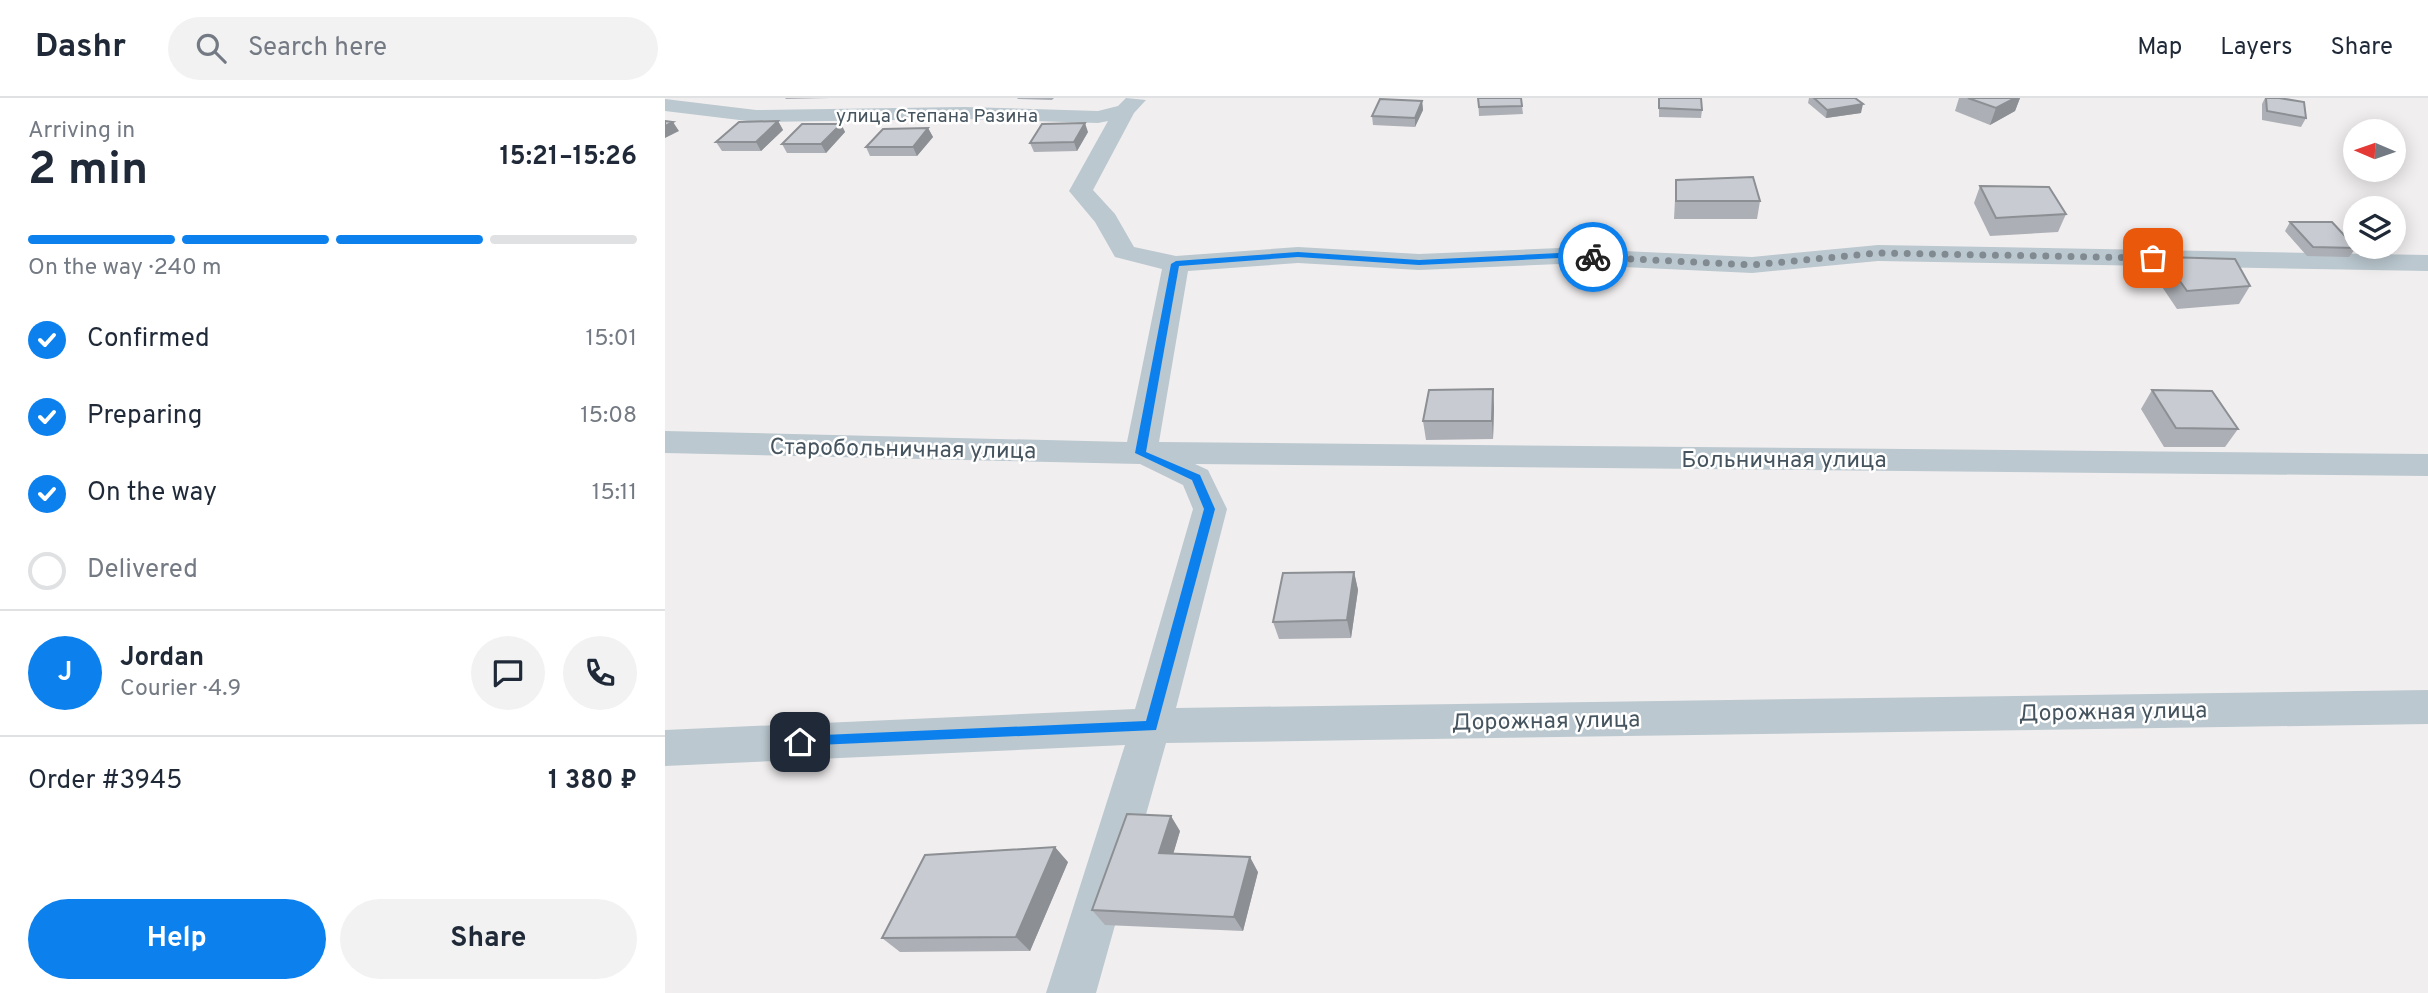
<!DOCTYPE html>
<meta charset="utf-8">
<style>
:root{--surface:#fff;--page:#f2f2f3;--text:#1f2937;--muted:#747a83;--line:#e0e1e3;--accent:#0c81ee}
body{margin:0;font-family:Overpass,sans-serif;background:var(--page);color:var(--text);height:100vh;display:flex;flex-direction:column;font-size:26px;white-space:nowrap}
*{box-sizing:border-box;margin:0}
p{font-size:23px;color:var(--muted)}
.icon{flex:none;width:38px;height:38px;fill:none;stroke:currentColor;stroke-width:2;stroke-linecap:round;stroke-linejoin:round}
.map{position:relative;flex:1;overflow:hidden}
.sheet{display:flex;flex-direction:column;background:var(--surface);width:665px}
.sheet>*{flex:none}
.needle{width:46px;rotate:272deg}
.tools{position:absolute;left:1678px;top:21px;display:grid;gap:14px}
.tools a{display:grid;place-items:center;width:63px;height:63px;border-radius:50%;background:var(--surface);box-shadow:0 4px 18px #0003;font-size:35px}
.pin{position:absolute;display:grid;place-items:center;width:60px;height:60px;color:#fff;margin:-30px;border-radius:14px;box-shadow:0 4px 10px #0006}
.courier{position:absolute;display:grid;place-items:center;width:70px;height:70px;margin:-35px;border:5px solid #0c81ee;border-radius:50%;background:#fff;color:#222;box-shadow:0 2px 9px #0007}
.summary em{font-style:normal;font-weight:700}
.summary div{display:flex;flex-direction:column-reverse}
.summary{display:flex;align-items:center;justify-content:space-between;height:119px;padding:0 28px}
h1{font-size:46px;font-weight:700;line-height:52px}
.bar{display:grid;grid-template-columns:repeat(4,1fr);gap:10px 7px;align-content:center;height:84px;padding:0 28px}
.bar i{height:9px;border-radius:5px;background:var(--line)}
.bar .active{background:var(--accent)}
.bar p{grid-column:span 4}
.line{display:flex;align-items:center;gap:18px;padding:0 28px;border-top:2px solid var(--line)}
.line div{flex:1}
.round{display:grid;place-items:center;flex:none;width:74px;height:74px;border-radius:37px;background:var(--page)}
ol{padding:0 28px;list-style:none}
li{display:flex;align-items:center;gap:21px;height:77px}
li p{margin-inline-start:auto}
li .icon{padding:7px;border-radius:50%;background:var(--accent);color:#fff;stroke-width:4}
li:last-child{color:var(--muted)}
li i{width:38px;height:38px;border:4px solid var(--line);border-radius:50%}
.button{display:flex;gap:14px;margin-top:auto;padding:14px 28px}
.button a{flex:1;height:80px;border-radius:42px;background:var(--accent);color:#fff;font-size:28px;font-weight:700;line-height:80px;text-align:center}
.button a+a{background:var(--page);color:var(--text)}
header{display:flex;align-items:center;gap:42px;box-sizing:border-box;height:98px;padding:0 35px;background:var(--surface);border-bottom:2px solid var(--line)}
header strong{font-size:33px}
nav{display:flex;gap:38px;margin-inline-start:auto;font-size:24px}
.search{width:490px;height:63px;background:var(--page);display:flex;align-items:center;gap:18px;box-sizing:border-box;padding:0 24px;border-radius:38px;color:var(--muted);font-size:26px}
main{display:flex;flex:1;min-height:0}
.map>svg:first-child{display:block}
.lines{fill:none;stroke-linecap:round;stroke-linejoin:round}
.minor{fill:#bbc8cf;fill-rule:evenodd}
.wall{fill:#acafb5}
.shaded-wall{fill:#8c8f93}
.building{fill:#c8ccd2;stroke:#8c8f93;stroke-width:2}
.route{fill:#0c81ee}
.done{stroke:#818a91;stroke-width:7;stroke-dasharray:0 12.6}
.labels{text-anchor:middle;stroke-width:5;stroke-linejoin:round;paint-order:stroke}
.far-street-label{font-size:19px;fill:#45545e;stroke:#fff}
.street-label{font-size:23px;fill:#45545e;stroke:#fff}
</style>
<header>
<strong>Dashr</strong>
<div class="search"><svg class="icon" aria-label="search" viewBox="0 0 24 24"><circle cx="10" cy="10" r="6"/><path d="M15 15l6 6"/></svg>Search here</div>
<nav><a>Map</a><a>Layers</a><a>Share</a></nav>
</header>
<main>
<section class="sheet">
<div class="summary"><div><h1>2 min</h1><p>Arriving in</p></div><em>15:21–15:26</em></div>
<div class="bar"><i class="active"></i><i class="active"></i><i class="active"></i><i></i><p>On the way · 240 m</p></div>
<ol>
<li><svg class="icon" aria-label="check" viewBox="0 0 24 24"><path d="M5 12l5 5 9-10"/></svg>Confirmed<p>15:01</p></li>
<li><svg class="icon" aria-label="check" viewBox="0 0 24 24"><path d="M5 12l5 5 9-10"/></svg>Preparing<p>15:08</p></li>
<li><svg class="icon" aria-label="check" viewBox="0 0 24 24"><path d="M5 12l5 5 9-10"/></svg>On the way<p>15:11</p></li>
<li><i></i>Delivered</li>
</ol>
<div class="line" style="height:126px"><b class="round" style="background:var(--accent);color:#fff">J</b><div><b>Jordan</b><p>Courier · 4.9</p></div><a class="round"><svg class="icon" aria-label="chat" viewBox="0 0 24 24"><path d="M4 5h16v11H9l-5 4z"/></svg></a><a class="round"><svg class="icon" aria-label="phone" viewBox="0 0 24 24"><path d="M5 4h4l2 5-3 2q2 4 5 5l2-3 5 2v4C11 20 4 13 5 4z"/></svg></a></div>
<div class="line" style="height:91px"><div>Order #3945</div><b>1 380 ₽</b></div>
<div class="button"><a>Help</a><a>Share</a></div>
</section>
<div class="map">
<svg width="1763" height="895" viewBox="0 0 1763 895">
<rect width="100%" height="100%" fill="#f1eeef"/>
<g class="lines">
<path class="minor" d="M 461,0 L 481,2 L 469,15 L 428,92 L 450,116 L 469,149 L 511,158 L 633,149 L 754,156 L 894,150 L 1087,159 L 1213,147 L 1763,157 L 1763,173 L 1213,163 L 1087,175 L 894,166 L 754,172 L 633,165 L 523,173 L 494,344 L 1763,356 L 1763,378 L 530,366 L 543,372 L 562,411 L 511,610 L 1763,592 L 1763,626 L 501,645 L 431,895 L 381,895 L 460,647 L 0,668 L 0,632 L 470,611 L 528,411 L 518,387 L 475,366 L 0,355 L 0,333 L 462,344 L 497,171 L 450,159 L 430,124 L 404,93 L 443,23 L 433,25 L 300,21 L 91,24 L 0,13 L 0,1 L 91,12 L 300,9 L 433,13 L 453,8 Z"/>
</g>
<path class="wall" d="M 120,0 L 165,0 L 121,1 Z
M 352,0 L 389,0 L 387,2 L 353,1 Z
M 813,0 L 857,8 L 858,16 L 814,18 Z
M 994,0 L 1036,0 L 1037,12 L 1036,20 L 994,19 Z
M 1144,0 L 1190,0 L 1196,15 L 1161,20 L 1143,5 Z
M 1294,0 L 1355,0 L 1350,13 L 1325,27 L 1290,13 Z
M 1600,0 L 1614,0 L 1641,20 L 1636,29 L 1597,22 L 1597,6 Z
M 757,3 L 758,12 L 750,29 L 708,27 L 707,18 Z
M 113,23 L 118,32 L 96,53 L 57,53 L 51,44 Z
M 176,26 L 180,34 L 161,55 L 122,55 L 117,46 Z
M 263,30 L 268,39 L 252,58 L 205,58 L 201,49 Z
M 423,34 L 412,53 L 369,54 L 365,45 Z
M 1011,82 L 1095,103 L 1092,121 L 1009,121 Z
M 1315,88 L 1401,116 L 1393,134 L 1325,138 L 1309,105 Z
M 1625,124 L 1691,150 L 1684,159 L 1642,158 L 1620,133 Z
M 1498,159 L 1585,188 L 1574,206 L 1512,211 L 1489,177 Z
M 1487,292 L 1573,331 L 1560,349 L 1499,349 L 1476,311 Z
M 829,309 L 828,341 L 761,342 L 758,323 Z
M 689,474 L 693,492 L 686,540 L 614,541 L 608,524 Z
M 515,733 L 508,756 L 593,774 L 578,833 L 440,827 L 427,812 Z
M 403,764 L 365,853 L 235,854 L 217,840 Z"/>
<path class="shaded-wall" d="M 1350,0 L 1355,0 L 1350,13 L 1325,27 L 1331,10 Z
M 757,3 L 758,12 L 750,29 L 750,20 Z
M 1198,6 L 1196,15 L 1161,20 L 1162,12 Z
M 113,23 L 118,32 L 96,53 L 91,44 Z
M 8,24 L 14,33 L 0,40 L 0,28 Z
M 420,25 L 423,34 L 412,53 L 409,44 Z
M 176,26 L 180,34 L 161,55 L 156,46 Z
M 263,30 L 268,39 L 252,58 L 248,49 Z
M 828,291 L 829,309 L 828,341 L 827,323 Z
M 689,474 L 693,492 L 686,540 L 682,522 Z
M 506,718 L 515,733 L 504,770 L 494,755 Z
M 390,749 L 403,764 L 365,853 L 351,839 Z
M 585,759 L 593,774 L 578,833 L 569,819 Z"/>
<path class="building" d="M 813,0 L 856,0 L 857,8 L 814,9 Z
M 994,0 L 1036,0 L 1037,12 L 994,10 Z
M 1149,0 L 1190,0 L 1198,6 L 1162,12 Z
M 1303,0 L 1350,0 L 1331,10 Z
M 1601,0 L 1614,0 L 1639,4 L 1641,20 L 1602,13 Z
M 715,1 L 757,3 L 750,20 L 707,18 Z
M 0,23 L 8,24 L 0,28 Z
M 113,23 L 91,44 L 51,44 L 74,24 Z
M 420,25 L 409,44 L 365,45 L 377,26 Z
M 137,26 L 176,26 L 156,46 L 117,46 Z
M 263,30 L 248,49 L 201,49 L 218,31 Z
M 1088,79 L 1095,103 L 1011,103 L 1011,82 Z
M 1315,88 L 1384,89 L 1401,116 L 1331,120 Z
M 1625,124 L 1667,124 L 1691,150 L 1648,149 Z
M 1498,159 L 1570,161 L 1585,188 L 1522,193 Z
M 828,291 L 827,323 L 758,323 L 764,292 Z
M 1487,292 L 1547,293 L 1573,331 L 1511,330 Z
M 689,474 L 682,522 L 608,524 L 618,475 Z
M 462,716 L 506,718 L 494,755 L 585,759 L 569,819 L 427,812 Z
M 390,749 L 351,839 L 217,840 L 260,757 Z"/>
<path class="route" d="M 633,154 L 754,162 L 894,155 L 932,159 L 928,162 L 894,160 L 754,167 L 633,159 L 514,168 L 481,354 L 535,377 L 550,411 L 491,632 L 130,648 L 130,640 L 135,638 L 481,623 L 539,411 L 527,382 L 470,355 L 506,166 L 511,163 Z"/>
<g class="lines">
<path class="done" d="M 928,159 L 1087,167 L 1213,155 L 1488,160"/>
</g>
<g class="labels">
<g class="far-street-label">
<text x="272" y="24">улица Степана Разина</text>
</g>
<g class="street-label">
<text transform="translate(238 350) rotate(1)" y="8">Старобольничная улица</text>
<text x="1119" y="369">Больничная улица</text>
<text transform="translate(1448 613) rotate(-1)" y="8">Дорожная улица</text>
<text transform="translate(881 622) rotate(-1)" y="8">Дорожная улица</text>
</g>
</g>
</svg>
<div class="tools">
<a><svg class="needle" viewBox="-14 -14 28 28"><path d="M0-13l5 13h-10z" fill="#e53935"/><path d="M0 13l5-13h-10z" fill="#747a83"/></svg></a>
<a><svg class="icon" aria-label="layers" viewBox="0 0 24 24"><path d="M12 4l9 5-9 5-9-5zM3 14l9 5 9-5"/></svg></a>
</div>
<div class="pin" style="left:1488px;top:160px;background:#ea580c"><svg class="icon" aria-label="bag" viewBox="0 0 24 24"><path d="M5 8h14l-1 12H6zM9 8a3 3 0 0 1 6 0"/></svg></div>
<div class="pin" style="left:135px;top:644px;background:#1f2937"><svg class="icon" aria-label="home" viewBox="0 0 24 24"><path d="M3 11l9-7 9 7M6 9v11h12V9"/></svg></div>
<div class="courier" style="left:928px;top:159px"><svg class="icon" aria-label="bike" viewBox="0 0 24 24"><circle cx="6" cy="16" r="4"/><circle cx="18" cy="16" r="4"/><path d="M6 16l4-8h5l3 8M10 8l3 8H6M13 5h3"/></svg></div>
</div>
</main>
